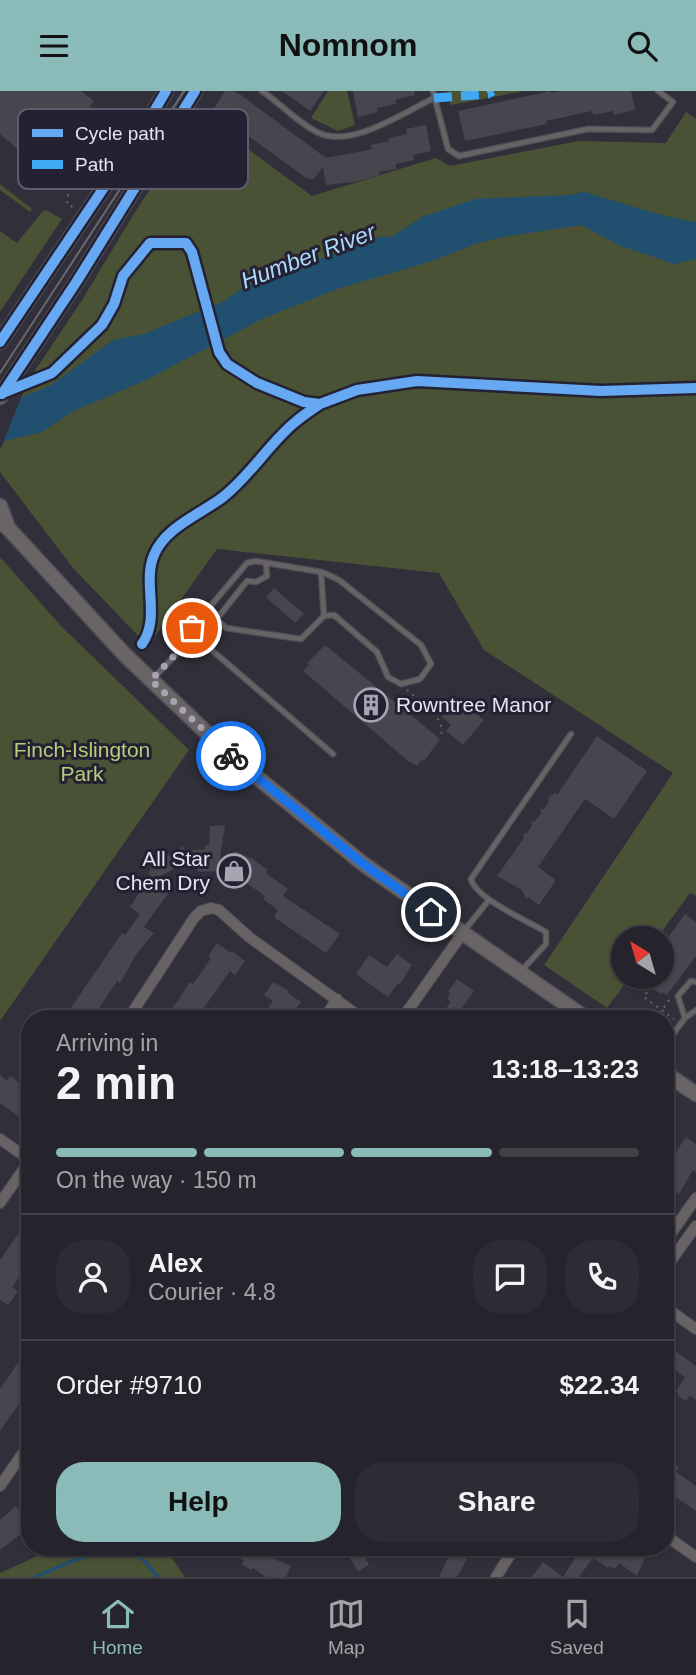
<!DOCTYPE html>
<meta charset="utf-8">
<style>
:root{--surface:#25232b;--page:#2d2b33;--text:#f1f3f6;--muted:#a3a4a9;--line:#424047;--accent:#8bbbb9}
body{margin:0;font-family:Arial,sans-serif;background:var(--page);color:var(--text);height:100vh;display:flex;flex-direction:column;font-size:26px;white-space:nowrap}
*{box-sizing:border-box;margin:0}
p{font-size:23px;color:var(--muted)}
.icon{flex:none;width:38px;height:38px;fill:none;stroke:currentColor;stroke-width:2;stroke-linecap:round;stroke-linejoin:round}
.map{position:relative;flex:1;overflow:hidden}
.panel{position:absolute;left:21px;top:919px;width:653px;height:546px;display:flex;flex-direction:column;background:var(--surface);border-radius:28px;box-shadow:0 2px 5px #0004,0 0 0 2px var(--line)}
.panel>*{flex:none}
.needle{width:46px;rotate:323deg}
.controls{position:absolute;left:611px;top:835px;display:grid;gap:14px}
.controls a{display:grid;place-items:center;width:63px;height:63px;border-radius:50%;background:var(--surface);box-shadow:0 2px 5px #0004,0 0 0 2px var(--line);font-size:35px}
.pin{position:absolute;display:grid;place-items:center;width:60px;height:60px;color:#fff;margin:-30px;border:4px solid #fff;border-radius:50%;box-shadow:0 2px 7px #0007}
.courier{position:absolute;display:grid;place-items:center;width:70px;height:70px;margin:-35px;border:5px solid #1a73e8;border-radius:50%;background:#fff;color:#222;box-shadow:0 2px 9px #0007}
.summary em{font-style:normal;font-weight:800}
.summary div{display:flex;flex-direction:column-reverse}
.summary{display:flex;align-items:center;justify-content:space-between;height:119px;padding:0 35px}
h1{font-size:46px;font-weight:800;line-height:52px}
.bar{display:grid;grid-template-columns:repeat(4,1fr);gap:10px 7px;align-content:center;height:84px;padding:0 35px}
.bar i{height:9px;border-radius:5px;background:var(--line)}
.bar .on{background:var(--accent)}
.bar p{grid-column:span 4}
.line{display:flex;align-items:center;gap:18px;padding:0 35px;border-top:2px solid var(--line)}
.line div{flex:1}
.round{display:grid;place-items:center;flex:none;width:74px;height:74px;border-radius:28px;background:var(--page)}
.primary-button{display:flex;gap:14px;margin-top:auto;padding:14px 35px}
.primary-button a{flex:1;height:80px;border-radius:28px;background:var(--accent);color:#111;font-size:28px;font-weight:800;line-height:80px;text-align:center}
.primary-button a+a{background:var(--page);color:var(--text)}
header{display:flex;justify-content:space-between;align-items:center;height:91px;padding:0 35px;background:var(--accent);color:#111;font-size:32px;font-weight:800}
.menu{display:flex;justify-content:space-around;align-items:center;height:98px;border-top:2px solid var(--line);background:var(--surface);font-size:19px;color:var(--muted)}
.menu a{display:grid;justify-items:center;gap:4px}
.menu .on{color:var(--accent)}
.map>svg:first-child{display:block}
.green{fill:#4a5236}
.water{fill:#204f70}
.pier{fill:#312f39}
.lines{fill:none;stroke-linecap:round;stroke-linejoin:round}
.stream{stroke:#204f70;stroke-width:3.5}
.building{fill:#47464e}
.service-casing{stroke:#4f4d56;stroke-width:7}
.minor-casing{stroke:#4f4d56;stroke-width:12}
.secondary-casing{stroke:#4f4d56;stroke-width:17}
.path{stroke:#686669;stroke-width:2;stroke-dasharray:2 5;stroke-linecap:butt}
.service{stroke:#676364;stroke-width:4.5}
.minor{stroke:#676364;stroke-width:10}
.secondary{stroke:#696567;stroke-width:14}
.tram{stroke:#6a686c;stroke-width:2}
.quiet{stroke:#3fa9f5;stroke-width:9;stroke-dasharray:18 9;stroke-linecap:butt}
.cycleway-casing{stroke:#242133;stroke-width:15}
.cycleway{stroke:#66a8f1;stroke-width:10}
.done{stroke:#a7a5b1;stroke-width:7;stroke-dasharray:0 12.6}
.route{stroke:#1a73e8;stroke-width:9}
.labels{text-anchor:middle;stroke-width:6;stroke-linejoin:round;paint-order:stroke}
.poi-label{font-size:21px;fill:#e6e4f1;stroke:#242133;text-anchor:start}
.park-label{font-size:21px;fill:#b6cd7a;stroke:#242133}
.water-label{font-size:23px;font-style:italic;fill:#add9fb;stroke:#242133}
.key{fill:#242133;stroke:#5e5c6c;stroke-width:2}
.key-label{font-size:19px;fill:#e6e4f1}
</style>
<header><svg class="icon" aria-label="menu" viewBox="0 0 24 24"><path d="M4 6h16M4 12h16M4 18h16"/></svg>Nomnom<svg class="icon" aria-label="search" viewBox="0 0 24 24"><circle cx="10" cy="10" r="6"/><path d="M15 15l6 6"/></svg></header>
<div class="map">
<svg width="696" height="1486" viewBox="0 0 696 1486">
<rect width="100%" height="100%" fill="#312f39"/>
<path class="green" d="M 328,0 L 347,0 L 355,34 L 338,40 L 311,27 Z
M 448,0 L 524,0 L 451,14 Z
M 686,21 L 696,28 L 696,805 L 690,802 L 657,847 L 623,847 L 623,886 L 630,886 L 607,917 L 544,874 L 673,682 L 484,559 L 439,482 L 217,458 L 148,555 L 73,477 L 0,381 L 0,359 L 28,290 L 82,209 L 135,121 L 200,23 L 312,105 L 436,67 L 450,75 L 579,50 L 666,52 Z
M 0,93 L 32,118 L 30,121 L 0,99 Z
M 46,119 L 62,128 L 0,221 L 0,140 L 17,152 L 42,121 Z
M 0,466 L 61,535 L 189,659 L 0,930 Z
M 48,1456 L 164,1456 L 185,1486 L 0,1486 L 0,1482 L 44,1462 Z"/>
<path class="water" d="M 584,101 L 665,125 L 696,131 L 696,168 L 674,173 L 621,155 L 581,134 L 503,146 L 478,152 L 432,170 L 337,198 L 262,228 L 146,289 L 74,320 L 42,341 L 0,351 L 0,315 L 50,295 L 113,249 L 144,243 L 224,210 L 246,195 L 383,145 L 391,146 L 424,125 L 475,108 L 569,104 Z"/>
<path class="pier" d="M 22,304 L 2,355 L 0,355 L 0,312 Z"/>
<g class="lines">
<path class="stream" d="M 35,1486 C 63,1475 112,1447 139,1465 C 146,1470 152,1480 158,1486"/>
</g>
<path class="building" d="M 0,0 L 81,0 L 94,10 L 88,19 L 106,32 L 78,67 L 74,64 L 67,73 L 41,64 L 37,70 L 20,60 L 0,43 Z
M 225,0 L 233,0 L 241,4 L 326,67 L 369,59 L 372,58 L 371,54 L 389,50 L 389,47 L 407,43 L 406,38 L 426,34 L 431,60 L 413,64 L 414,69 L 396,73 L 396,78 L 379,81 L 380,84 L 354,91 L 326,94 L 323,76 L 313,89 L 306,87 L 213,19 Z
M 282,0 L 324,0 L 310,20 Z
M 353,0 L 414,0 L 415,4 L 398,8 L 395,9 L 396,13 L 377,17 L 378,21 L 358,26 Z
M 551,0 L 551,2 L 563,0 L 631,0 L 635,19 L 614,24 L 613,20 L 593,24 L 592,20 L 546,30 L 547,33 L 465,50 L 458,20 Z
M 274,497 L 304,523 L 295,532 L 266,506 Z
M 325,554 L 440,648 L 424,670 L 422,669 L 417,675 L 408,670 L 303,580 L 309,574 L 307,572 Z
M 467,615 L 484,629 L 463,654 L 446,640 L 451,634 L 442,626 L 450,616 L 460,624 Z
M 597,645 L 647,680 L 614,728 L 585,708 L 538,776 L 556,789 L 539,814 L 528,806 L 526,808 L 522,799 L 497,785 L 524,747 L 523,743 L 527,742 L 532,735 L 531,731 L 535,730 L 541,722 L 540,718 L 544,718 L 549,711 L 548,707 L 555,702 L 557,704 Z
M 225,734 L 218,780 L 198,781 L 194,767 L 157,787 L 172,797 L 144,836 L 154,842 L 137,862 L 120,892 L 117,890 L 92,928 L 63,928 L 65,925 L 63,923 L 68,916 L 70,918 L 122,842 L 125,844 L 140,823 L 130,816 L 151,784 L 148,782 L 154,774 L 183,755 L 185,760 L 205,758 L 205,755 L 209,754 L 210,735 Z
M 234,760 L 253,768 L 268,779 L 266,782 L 288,798 L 283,805 L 340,843 L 326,862 L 274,826 L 278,819 L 263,808 L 265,805 L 242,789 L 221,780 Z
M 685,823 L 696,831 L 696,865 L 667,904 L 662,901 L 661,903 L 644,892 L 648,886 L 662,886 L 662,855 Z
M 217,852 L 231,862 L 232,860 L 245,870 L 235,884 L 230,880 L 201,921 L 210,928 L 186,928 L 172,918 L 190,891 L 193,893 L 211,867 L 208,865 Z
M 397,863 L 412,874 L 400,893 L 398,892 L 388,906 L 356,883 L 369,864 L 387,876 Z
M 457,888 L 474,900 L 455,927 L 444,920 L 451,911 L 447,908 L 450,903 L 448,901 Z
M 273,891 L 288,899 L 287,901 L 301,911 L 288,928 L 260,928 L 273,910 L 264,904 Z
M 0,984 L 7,990 L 10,985 L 30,999 L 30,1026 L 26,1031 L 0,1012 Z
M 686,1046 L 696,1053 L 696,1081 L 693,1079 L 679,1103 L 665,1093 L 665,1078 Z
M 30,1126 L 30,1171 L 12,1196 L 18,1200 L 8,1214 L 0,1209 L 0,1169 Z
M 30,1254 L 30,1297 L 0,1340 L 0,1298 Z
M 665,1257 L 672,1262 L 674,1259 L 696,1275 L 696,1309 L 690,1305 L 686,1310 L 677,1304 L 679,1302 L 676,1300 L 685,1286 L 665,1272 Z
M 665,1367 L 679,1376 L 676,1381 L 696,1395 L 696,1420 L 665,1399 Z
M 30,1400 L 30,1446 L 25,1440 L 0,1459 L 0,1429 L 16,1415 L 18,1418 Z
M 243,1456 L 259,1456 L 265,1460 L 263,1463 L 291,1475 L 286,1486 L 266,1486 L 253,1477 L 251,1479 L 242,1473 L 244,1470 L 237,1465 Z
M 433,1456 L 466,1456 L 464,1461 L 469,1464 L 457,1486 L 439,1486 L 449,1465 Z
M 562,1456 L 624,1456 L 632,1461 L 634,1458 L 645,1467 L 637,1485 L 619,1472 L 615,1478 L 610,1475 L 608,1477 L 593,1467 L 579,1486 L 532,1486 L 543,1471 L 563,1486 L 576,1466 Z
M 361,1460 L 369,1474 L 358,1480 L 350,1467 Z"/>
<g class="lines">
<defs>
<path id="service" d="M 262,0 C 280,12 300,34 319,42 C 352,57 403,22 434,7
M 433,0 L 448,58 L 459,65 L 588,38 L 652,39 L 673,11 L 658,0
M 322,481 L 339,489 L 421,554 L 431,573 L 420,588 L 401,593 L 388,586 L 377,561 L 334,524 L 324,525
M 207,519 L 226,537 L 301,548 L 324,525 L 321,481 L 255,470 L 247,472 L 192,537 L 194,544 L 333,663
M 152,589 L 194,544 L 204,544 L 247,490 L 256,491 L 267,485 L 266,472
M 463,841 L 489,809
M 523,878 L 546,853 L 546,841 C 528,830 476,808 471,788 L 571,643
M 685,927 L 678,905 L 691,890 L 696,891
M 665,954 L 685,927 L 696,919"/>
<path id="minor" d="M 128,928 L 194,827 L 201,820 L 211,817 L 219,819 L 249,846 L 363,928
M 324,928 L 337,908
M 399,928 L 409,918 L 462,843
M 0,1048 L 30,1069
M 0,1112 L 30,1069
M 665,1151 L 696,1107
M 665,1178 L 696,1135
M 665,1216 L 696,1238
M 0,1395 L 30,1352
M 665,1444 L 696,1466
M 496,1486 L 515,1456"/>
<path id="secondary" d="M 0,251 L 146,34 L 166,0
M 0,306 L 77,190 L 195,0
M 0,415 L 8,437
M 0,431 L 8,437 L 125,564 L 231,665 L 362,772 L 587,928
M 665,982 L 696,1003"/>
</defs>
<use href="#service" class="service-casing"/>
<use href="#minor" class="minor-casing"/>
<use href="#secondary" class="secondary-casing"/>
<path class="path" d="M 65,79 L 74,70 L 88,69 L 103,54 L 118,50
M 35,81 L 52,76 L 65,80 L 70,89 L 67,113 L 73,116
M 407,599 C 421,611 445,624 441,645
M 647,901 L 644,906 L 674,928
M 656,928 L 669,909"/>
<use href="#service" class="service"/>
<use href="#minor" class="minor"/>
<use href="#secondary" class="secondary"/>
<path class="tram" d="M 0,282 L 184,0"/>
<path class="quiet" d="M 434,7 L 488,3 L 493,0"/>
<defs>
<path id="cycleway" d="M 0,251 L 146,34 L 166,0
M 0,303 L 52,282 L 102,234 L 114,213 L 123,185 L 150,152 L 186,152 L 192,161 L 219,261 L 227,273 L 257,292 L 304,311 L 320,313 L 357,299 L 417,290 L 601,300 L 696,297
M 2,303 L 77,190 L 195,0
M 142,553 C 161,527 142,492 154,464 C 165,436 201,423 223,406 C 250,385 268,354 294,332 C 302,325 311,319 320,313"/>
</defs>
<use href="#cycleway" class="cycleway-casing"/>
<use href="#cycleway" class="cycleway"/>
</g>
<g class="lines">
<path class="done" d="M 192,537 L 194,544 L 151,589 L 231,665"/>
<path class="route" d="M 231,665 L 362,772 L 431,821"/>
</g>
<defs>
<symbol id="building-ring" viewBox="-11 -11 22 22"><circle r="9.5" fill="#242133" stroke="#a7a5b1" stroke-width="1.5"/><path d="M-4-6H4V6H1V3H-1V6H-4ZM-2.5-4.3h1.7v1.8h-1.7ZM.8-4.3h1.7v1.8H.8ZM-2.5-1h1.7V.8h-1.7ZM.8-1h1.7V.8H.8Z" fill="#a7a5b1"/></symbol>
<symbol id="shop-ring" viewBox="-11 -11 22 22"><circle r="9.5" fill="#242133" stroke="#a7a5b1" stroke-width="1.5"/><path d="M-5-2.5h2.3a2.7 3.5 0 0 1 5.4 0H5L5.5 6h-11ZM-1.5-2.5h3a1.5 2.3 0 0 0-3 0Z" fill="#a7a5b1"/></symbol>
</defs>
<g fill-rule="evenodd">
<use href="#building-ring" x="352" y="595" width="38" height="38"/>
<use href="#shop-ring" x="215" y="761" width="38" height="38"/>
</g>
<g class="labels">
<g class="poi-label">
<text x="396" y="621">Rowntree Manor</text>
<text x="210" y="775" text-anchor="end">All Star<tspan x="210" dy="24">Chem Dry</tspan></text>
</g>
<g class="park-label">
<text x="82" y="666">Finch-Islington<tspan x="82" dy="24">Park</tspan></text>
</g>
<g class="water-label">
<text transform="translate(308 165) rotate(-21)" y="8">Humber River</text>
</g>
</g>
<rect x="18" y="18" width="230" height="80" rx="10" class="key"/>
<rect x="32" y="38" width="31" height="8" fill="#66a8f1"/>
<rect x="32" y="69" width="31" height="9" fill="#3fa9f5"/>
<g class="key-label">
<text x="75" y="49">Cycle path</text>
<text x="75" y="80">Path</text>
</g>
</svg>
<div class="controls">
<a><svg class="needle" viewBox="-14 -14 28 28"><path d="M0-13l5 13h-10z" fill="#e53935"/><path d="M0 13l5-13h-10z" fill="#a3a4a9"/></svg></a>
</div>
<div class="pin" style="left:192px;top:537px;background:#ea580c"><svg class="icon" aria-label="bag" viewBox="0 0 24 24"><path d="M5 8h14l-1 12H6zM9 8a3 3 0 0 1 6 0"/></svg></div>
<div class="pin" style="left:431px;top:821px;background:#1f2937"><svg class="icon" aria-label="home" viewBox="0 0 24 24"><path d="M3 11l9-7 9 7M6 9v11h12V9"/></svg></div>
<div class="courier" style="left:231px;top:665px"><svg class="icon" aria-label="bike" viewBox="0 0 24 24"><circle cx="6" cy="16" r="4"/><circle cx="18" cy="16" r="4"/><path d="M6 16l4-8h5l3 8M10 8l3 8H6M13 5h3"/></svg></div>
<section class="panel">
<div class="summary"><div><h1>2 min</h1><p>Arriving in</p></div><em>13:18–13:23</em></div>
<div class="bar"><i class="on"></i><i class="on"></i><i class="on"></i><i></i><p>On the way · 150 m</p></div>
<div class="line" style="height:126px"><a class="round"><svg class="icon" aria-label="person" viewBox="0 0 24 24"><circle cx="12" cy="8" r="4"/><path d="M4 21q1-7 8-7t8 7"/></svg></a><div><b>Alex</b><p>Courier · 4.8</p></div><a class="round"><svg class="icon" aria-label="chat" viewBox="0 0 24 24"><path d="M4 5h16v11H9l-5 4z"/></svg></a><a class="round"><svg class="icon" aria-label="phone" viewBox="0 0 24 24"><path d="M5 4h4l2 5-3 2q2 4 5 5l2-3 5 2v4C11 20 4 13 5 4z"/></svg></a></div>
<div class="line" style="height:91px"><div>Order #9710</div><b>$22.34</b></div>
<div class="primary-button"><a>Help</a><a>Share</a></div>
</section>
</div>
<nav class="menu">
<a class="on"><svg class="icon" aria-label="home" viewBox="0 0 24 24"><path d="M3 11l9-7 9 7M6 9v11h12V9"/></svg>Home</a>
<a><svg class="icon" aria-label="map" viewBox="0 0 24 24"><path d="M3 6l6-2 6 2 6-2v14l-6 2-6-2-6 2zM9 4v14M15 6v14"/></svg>Map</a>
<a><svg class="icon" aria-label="saved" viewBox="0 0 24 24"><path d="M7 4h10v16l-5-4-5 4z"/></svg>Saved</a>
</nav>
